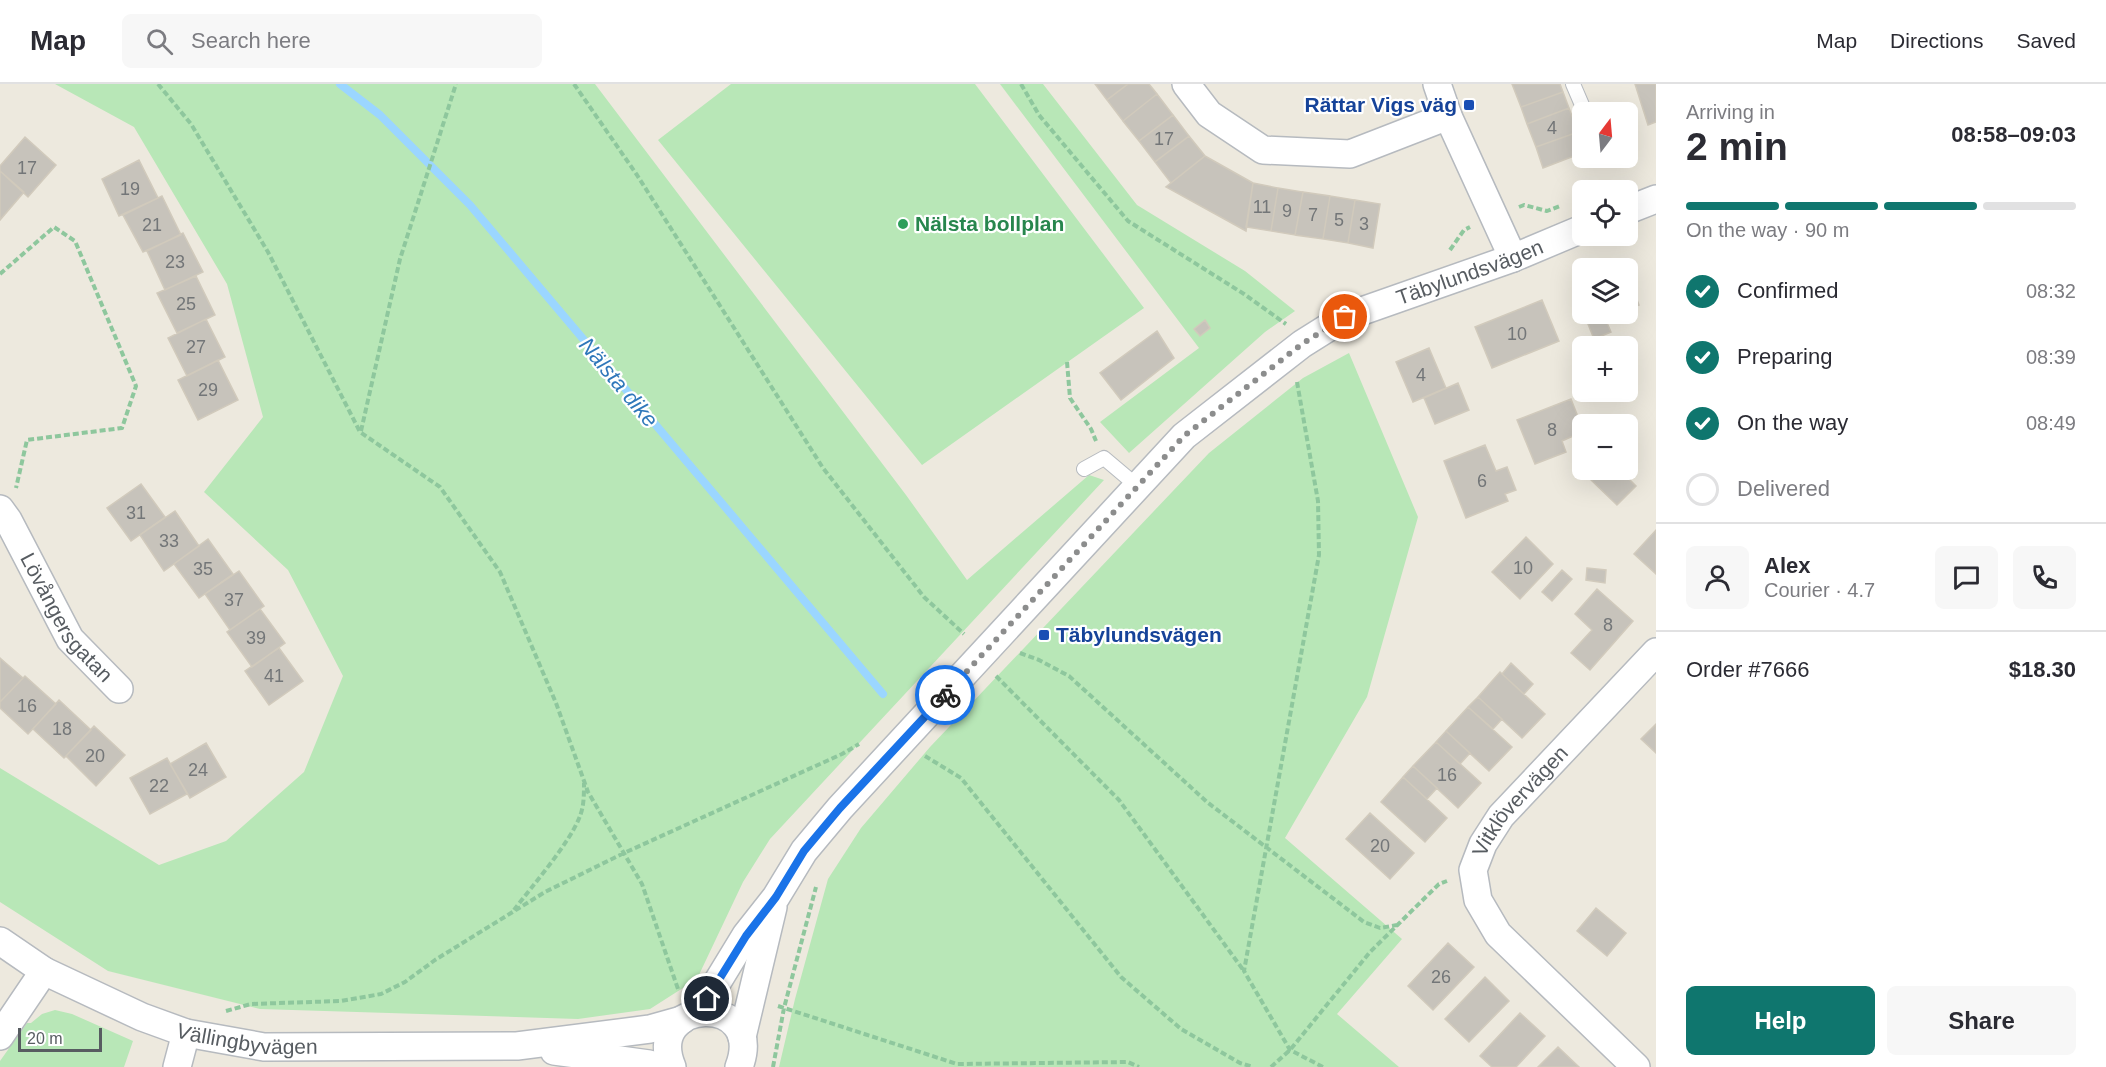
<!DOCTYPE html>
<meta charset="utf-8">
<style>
:root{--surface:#fff;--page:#f7f7f7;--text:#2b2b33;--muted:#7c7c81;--line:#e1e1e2;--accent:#0f766e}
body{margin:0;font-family:Helvetica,sans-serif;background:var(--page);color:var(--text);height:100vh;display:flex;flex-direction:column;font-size:22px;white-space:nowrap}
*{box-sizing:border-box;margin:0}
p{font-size:20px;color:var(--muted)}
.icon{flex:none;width:33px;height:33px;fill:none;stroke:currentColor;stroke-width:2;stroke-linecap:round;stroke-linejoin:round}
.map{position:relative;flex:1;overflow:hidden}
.drawer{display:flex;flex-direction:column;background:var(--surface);width:450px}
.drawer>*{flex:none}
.needle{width:39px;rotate:16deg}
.tools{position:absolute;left:1572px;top:18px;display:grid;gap:12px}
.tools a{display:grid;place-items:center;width:66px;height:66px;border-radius:9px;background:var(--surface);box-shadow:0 6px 24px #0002;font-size:30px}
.scale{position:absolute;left:18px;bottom:15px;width:84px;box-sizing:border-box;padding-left:6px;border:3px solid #575c61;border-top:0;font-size:16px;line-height:21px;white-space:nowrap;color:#575c61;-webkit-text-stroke:4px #fff;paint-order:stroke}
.pin{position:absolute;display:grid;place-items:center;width:51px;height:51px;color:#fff;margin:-26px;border:3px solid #fff;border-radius:50%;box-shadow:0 2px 6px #0007}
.courier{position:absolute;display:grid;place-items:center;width:60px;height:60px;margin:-30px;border:4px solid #1a73e8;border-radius:50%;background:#fff;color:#222;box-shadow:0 2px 8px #0007}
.head em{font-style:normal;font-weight:800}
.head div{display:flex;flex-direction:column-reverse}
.head{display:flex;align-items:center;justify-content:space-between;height:102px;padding:0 30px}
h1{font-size:39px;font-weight:800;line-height:45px}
.bar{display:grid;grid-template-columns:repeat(4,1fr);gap:9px 6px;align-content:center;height:72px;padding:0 30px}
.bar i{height:8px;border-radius:4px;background:var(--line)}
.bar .active{background:var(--accent)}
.bar p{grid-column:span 4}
.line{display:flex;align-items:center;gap:15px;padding:0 30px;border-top:2px solid var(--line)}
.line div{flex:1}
.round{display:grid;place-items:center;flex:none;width:63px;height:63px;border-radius:9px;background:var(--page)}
ol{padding:0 30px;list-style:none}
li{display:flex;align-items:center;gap:18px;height:66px}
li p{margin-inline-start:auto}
li .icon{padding:6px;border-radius:50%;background:var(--accent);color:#fff;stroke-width:4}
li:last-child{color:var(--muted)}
li i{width:33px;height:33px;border:3px solid var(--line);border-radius:50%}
.action{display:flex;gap:12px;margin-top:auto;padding:12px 30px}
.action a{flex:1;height:69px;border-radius:9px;background:var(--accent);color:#fff;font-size:24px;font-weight:800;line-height:69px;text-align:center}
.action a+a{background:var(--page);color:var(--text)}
header{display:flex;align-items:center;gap:36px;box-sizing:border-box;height:84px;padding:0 30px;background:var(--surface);border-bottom:2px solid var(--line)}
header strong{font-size:28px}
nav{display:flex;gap:33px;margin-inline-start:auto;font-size:21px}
.search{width:420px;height:54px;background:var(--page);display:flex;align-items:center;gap:15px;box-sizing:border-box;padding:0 21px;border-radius:9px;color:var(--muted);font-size:22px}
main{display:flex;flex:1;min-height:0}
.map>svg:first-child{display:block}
.green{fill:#b8e7b7}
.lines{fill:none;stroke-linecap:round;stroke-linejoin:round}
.stream{stroke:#9bd6ff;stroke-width:8}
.building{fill:#c7c3bb;stroke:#d1cabc;stroke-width:1.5}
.lane-casing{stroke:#b6babf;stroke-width:16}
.street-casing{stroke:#b6babf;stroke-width:30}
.path{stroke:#8ec79d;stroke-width:4;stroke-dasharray:6 3;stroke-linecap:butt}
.lane{stroke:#fff;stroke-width:14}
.street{stroke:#fff;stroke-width:27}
.done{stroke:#8c8d8d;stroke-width:6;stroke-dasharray:0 10.8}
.route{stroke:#1a73e8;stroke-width:8}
.transit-dot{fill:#1a4fb4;stroke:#fff;stroke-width:2}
.leisure-dot{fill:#2e9e5b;stroke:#fff;stroke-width:2}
.labels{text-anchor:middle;stroke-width:4.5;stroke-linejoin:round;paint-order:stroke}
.number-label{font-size:18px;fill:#737678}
.transit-label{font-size:21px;font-weight:bold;fill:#164399;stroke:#fff;text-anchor:end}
.leisure-label{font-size:21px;font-weight:bold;fill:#27864d;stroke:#fff;text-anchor:start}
.street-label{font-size:21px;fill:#575c61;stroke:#fff}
.water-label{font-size:22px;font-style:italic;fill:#3078ba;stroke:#fff}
</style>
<header>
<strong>Map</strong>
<div class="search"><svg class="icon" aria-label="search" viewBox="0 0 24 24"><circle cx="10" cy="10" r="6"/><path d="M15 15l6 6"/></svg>Search here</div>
<nav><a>Map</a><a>Directions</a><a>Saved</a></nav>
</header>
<main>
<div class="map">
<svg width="1656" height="983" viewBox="0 0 1656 983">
<rect width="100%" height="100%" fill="#ede9de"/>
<path class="green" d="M 55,0 L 595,0 L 906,411 L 967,496 L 1089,391 L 1104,396 L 770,755 L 743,798 L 697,895 L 650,925 L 578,935 L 260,925 L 108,887 L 0,818 L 0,684 L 159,781 L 226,757 L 304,688 L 343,592 L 288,486 L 204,408 L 263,333 L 227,200 L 134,43 Z
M 731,0 L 975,0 L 1144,224 L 922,381 L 658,56 Z
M 1000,0 L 1043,0 L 1137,121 L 1245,187 L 1295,227 L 1265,248 L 1129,369 L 1100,338 L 1199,264 Z
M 1349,269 L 1418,433 L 1367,613 L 1285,754 L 1402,855 L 1337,930 L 1399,983 L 779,983 L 795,915 L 828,795 L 861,744 L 930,663 L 1209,369 L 1303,294 Z
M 55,926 L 72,930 L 133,957 L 124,983 L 0,983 L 0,977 L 27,939 L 31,939 L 42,930 Z"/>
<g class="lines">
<path class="stream" d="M 340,0 L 380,31 L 470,121 L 883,610"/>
</g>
<path class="building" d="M 1095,0 L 1128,0 L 1107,16 Z
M 1128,0 L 1149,0 L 1157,10 L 1123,37 L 1107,16 Z
M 1512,0 L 1560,0 L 1563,8 L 1521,23 Z
M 1635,0 L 1656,0 L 1656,38 L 1648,41 Z
M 1563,8 L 1569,24 L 1527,40 L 1521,23 Z
M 1157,10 L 1173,31 L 1139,57 L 1123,37 Z
M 1569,24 L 1578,48 L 1536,63 L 1527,40 Z
M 1173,31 L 1189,52 L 1155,78 L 1139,57 Z
M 1578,48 L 1582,61 L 1582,69 L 1543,84 L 1536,63 Z
M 1189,52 L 1205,72 L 1171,99 L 1155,78 Z
M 25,53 L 56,81 L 28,113 L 0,87 L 0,82 Z
M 1205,72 L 1253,99 L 1246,147 L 1166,103 Z
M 139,76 L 158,114 L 119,132 L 102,95 Z
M 0,87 L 24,108 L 0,136 Z
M 1253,99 L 1278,104 L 1271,147 L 1246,143 Z
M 1278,104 L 1303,108 L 1295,151 L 1271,147 Z
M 1303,108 L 1330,112 L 1323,155 L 1295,151 Z
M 162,112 L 181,151 L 143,168 L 123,131 Z
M 1330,112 L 1355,116 L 1348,159 L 1323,155 Z
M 1355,116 L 1380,120 L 1373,164 L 1348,159 Z
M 183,149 L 203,188 L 165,206 L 147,167 Z
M 196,192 L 215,231 L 177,249 L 157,209 Z
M 1628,192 L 1639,221 L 1628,225 Z
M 1582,203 L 1582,225 L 1575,206 Z
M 1542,216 L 1559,257 L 1492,284 L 1475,243 Z
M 1584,230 L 1616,230 L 1605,234 L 1611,248 L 1594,255 Z
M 206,235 L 225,273 L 187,292 L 168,254 Z
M 1205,236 L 1210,244 L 1200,252 L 1194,245 Z
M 1157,247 L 1174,274 L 1121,316 L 1100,289 Z
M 1429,264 L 1446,304 L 1413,318 L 1396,278 Z
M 218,276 L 238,316 L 198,336 L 178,296 Z
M 1458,299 L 1469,326 L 1435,340 L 1424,314 Z
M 1571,315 L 1582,343 L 1582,348 L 1562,357 L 1566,368 L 1535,380 L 1517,336 Z
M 1485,361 L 1496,387 L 1507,383 L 1516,406 L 1505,410 L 1508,417 L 1466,434 L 1444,377 Z
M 1597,386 L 1620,386 L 1636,402 L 1617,421 L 1589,394 Z
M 141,400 L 165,433 L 131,457 L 107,424 Z
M 175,427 L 199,462 L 164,487 L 140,451 Z
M 1656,446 L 1656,490 L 1634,470 Z
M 1526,453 L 1553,480 L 1520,515 L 1492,488 Z
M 208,455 L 233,490 L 199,514 L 174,480 Z
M 1587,484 L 1606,486 L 1605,499 L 1586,496 Z
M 1562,486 L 1572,495 L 1552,517 L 1542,508 Z
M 239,487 L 264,522 L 230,546 L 205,510 Z
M 1597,505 L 1633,537 L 1590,586 L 1571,569 L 1592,546 L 1575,530 Z
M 260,525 L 285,559 L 252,583 L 227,548 Z
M 279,564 L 303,597 L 269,621 L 245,587 Z
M 0,574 L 23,594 L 0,618 Z
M 1511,579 L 1533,600 L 1524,610 L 1502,590 Z
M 1500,588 L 1545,630 L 1522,654 L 1478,613 Z
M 25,592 L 56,620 L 28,650 L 0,624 L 0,618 Z
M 1478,613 L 1502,635 L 1493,645 L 1468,623 Z
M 59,616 L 91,646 L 64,674 L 33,645 Z
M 1468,623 L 1512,663 L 1489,687 L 1446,647 Z
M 1656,640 L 1656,669 L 1641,655 Z
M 94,642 L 125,671 L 96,702 L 66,672 Z
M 1446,647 L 1470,669 L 1460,680 L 1436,658 Z
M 1436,658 L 1481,699 L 1458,724 L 1413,682 Z
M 206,659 L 226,693 L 190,714 L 170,680 Z
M 167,674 L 187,710 L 150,730 L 130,694 Z
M 1413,682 L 1437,704 L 1427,715 L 1403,693 Z
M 1403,693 L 1447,734 L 1425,758 L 1381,718 Z
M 1370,729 L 1414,769 L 1390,795 L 1346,755 Z
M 1596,824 L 1626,849 L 1607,872 L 1577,847 Z
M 1448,859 L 1474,883 L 1433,926 L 1408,902 Z
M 1485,893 L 1509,917 L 1469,958 L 1445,935 Z
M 1520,929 L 1545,952 L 1516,983 L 1492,983 L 1480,972 Z
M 1558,963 L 1579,983 L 1538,983 Z"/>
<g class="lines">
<defs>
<path id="lane" d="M 1573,0 L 1585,28
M 1084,385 L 1104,374 L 1136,401"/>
<g id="street">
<path d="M 1186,0 L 1209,30 L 1263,66 L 1350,70 L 1448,32"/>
<path d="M 1437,0 L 1448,32 L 1513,174"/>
<path d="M 1628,126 L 1656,115"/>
<path id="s1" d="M 0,425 L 8,436 L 70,555 L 119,605"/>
<path id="s2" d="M 0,857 L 44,887 L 142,933 L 186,949 L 264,963 L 517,962 L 650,945 L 682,936"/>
<path id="s3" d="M 692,930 L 707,915 L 746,851 L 776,813 L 804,767 L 840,724 L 1184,352 L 1302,260 L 1345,233 L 1513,174 L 1582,145"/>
<path d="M 0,952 L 44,887"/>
<path d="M 742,953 L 773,823"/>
<path d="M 554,967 L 649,980 L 659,983"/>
<path d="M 177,983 L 186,949"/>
<path d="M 672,983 C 643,913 767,908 739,983"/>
<path id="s4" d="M 1636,983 L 1498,850 L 1478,816 L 1473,786 L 1483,760 L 1501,732 L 1656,568"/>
</g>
</defs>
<use href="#lane" class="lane-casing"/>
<use href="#street" class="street-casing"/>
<path class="path" d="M 158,0 L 191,40 L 268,168 L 360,348 L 440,403 L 500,488 L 556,619 L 588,708 L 642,800 L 678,905
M 574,0 L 637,91 L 823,384 L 924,513 L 964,550
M 1021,0 L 1039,31 L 1128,137 L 1244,210 L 1286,240
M 1600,106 L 1611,103
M 1573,117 L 1582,113
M 1519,123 L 1524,121 L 1547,127 L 1560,122
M 1450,166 L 1464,146 L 1470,143
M 0,190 L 54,143 L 75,157 L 136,302 L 122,344 L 27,356 L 16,404
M 1067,278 L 1070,314 L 1091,345 L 1096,357
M 1297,298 L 1318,417 L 1319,471 L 1244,887 L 1290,966 L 1323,983
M 361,347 L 400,175 L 456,0
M 1020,569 L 1039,576 L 1069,592 L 1207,718 L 1364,838 L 1380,844 L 1397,841
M 996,592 L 1119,716 L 1244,887
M 925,672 L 961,694 L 1121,893 L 1181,945 L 1240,979 L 1253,983
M 514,826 C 532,802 570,759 580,732 C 584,722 584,710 584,699
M 778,922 L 957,980 L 1128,978 L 1139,983
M 226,927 L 251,920 L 341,917 L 381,910 L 405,898 L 435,876 L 545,808 L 624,769 L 842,670 L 859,660
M 773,983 L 784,924 L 816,803
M 1271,983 L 1290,966 L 1370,868 L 1439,800 L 1447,797"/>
<use href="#lane" class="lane"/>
<use href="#street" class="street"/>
</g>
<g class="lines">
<path class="done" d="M 945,611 L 1184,352 L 1302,260 L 1345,233"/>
<path class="route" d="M 707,915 L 746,852 L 776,813 L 804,767 L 840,724 L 945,611"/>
</g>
<g class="transit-dot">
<rect x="1463" y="15" width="12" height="12" rx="3"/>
<rect x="1038" y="545" width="12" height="12" rx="3"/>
</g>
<circle class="leisure-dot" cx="903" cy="140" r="6"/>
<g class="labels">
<g class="number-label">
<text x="1552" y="50">4</text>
<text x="1164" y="61">17</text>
<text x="27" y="90">17</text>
<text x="130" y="111">19</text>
<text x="1262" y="129">11</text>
<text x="1287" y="133">9</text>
<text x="1313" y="137">7</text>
<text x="1339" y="142">5</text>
<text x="1364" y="146">3</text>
<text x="152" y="147">21</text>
<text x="175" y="184">23</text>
<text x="186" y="226">25</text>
<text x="1517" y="256">10</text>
<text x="196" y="269">27</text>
<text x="1421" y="297">4</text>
<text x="208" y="312">29</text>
<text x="1552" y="352">8</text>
<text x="1482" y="403">6</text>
<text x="136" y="435">31</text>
<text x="169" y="463">33</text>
<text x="1523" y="490">10</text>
<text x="203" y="491">35</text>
<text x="234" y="522">37</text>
<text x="1608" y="547">8</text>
<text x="256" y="560">39</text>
<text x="274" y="598">41</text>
<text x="27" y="628">16</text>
<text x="62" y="651">18</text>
<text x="95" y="678">20</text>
<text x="198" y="692">24</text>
<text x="1447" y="697">16</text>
<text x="159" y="708">22</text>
<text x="1380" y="768">20</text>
<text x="1441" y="899">26</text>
</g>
<g class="transit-label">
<text x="1457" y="28">Rättar Vigs väg</text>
<text x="1056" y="558" text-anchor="start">Täbylundsvägen</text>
</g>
<g class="leisure-label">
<text x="915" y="147">Nälsta bollplan</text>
</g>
<g class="street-label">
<text dy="7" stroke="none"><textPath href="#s3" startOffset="1094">Täbylundsvägen</textPath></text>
<text dy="7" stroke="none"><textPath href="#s1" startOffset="128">Lövångersgatan</textPath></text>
<text dy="7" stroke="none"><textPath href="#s4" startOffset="346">Vitklövervägen</textPath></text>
<text dy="7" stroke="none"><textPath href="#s2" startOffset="270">Vällingbyvägen</textPath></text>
</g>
<g class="water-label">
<text transform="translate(619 298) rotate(50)" y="8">Nälsta dike</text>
</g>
</g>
</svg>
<div class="tools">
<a><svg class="needle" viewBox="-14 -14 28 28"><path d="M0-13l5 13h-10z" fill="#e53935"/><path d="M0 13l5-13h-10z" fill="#7c7c81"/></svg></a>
<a><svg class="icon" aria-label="locate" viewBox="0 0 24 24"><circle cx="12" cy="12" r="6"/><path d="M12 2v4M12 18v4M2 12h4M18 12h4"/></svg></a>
<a><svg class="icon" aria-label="layers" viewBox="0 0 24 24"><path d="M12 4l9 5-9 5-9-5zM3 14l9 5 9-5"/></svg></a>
<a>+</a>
<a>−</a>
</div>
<div class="scale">20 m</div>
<div class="pin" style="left:1345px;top:233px;background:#ea580c"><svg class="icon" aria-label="bag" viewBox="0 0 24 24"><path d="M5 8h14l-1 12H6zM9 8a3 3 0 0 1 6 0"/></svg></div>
<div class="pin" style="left:707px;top:915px;background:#1f2937"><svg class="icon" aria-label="home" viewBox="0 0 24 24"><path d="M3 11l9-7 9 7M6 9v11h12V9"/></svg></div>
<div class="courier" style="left:945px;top:611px"><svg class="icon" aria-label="bike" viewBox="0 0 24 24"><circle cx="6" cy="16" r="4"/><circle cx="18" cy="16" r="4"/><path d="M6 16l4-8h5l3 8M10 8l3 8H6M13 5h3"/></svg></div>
</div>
<section class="drawer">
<div class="head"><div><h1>2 min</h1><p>Arriving in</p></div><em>08:58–09:03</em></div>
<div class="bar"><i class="active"></i><i class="active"></i><i class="active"></i><i></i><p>On the way · 90 m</p></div>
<ol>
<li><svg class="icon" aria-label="check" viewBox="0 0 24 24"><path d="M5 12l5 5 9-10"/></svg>Confirmed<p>08:32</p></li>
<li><svg class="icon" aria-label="check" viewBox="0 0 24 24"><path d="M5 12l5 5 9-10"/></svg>Preparing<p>08:39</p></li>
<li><svg class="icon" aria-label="check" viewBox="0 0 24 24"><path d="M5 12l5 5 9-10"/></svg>On the way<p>08:49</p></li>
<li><i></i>Delivered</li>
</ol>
<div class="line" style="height:108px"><a class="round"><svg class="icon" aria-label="person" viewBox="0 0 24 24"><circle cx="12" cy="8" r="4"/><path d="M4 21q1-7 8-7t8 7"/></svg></a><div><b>Alex</b><p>Courier · 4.7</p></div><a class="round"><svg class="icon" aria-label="chat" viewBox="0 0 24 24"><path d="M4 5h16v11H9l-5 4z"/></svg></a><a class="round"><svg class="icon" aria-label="phone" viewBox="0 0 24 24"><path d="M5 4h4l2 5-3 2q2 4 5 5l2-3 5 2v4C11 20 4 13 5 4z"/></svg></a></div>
<div class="line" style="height:78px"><div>Order #7666</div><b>$18.30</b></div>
<div class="action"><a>Help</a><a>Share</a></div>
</section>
</main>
